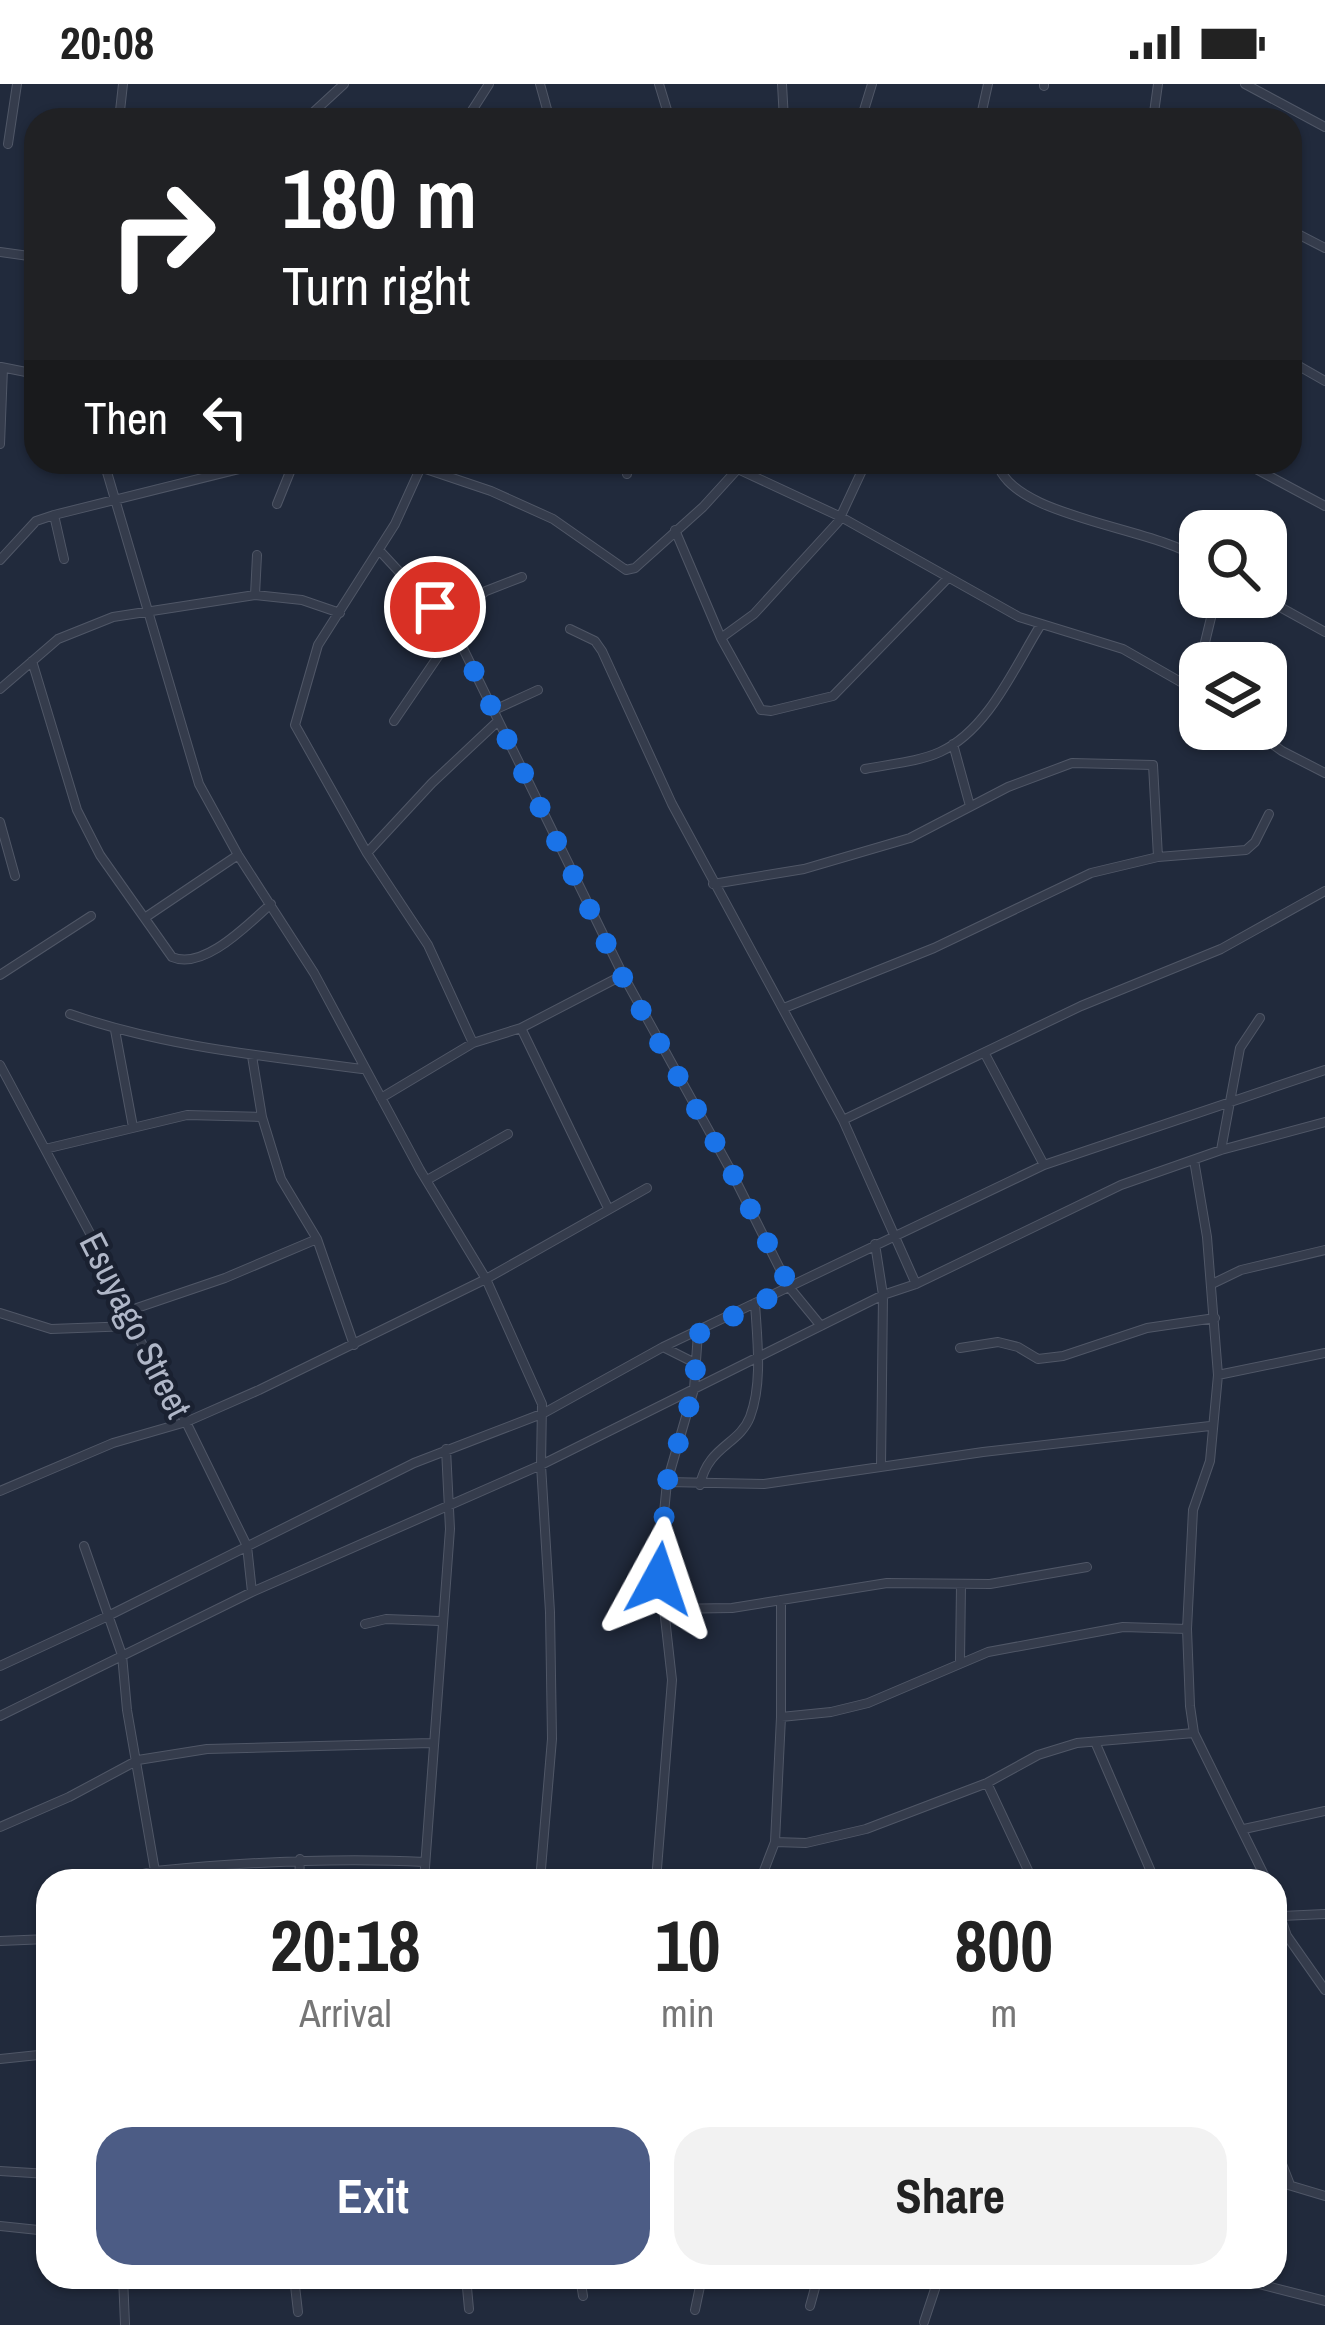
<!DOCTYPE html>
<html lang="en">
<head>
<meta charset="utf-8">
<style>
	:root { --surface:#fff; --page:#f2f2f2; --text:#222; --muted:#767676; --accent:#4c5c85 }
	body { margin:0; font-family:"Archivo Narrow",sans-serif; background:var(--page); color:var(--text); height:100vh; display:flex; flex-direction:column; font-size:45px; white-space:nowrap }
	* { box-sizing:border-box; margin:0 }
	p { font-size:39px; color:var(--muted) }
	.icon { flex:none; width:66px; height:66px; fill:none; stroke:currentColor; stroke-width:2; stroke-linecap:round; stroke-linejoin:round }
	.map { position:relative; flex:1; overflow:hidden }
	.sheet { position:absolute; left:36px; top:1785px; width:1251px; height:420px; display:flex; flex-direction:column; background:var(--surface); border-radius:36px; box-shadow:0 3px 9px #0004 }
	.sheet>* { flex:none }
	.guide { position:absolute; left:24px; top:24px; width:1278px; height:366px; border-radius:36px; box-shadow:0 3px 9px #0004; background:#202124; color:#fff; overflow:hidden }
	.controls { position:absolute; left:1179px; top:426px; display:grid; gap:24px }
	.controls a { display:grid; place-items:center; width:108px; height:108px; border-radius:24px; background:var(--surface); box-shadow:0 3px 9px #0004; font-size:60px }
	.pin { position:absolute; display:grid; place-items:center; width:102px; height:102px; color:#fff; margin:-51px; border:6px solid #fff; border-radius:50%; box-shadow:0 3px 12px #0007 }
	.me { position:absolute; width:132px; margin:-66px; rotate:5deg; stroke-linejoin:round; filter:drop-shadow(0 0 9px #0008) }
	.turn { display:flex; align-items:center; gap:42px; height:252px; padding:0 60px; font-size:54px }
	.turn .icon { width:156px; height:156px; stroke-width:2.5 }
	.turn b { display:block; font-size:84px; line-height:102px }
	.then { display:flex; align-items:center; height:114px; padding:0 60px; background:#0003; gap:24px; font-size:45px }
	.eta { display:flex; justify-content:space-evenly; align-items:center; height:204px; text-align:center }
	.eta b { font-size:72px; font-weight:800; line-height:84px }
	.button { display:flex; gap:24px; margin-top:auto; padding:24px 60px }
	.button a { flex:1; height:138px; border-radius:36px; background:var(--accent); color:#fff; font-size:48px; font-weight:800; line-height:138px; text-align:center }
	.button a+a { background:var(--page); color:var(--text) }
	.status { display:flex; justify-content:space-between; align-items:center; height:84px; padding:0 60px; background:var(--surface); direction:ltr }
	.status svg { height:33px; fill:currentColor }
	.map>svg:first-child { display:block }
</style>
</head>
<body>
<div class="status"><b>20:08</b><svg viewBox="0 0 49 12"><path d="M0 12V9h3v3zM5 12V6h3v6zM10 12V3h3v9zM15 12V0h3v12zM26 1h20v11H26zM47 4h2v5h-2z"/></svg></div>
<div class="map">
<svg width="1325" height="2241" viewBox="0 0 1325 2241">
	<rect width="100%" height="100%" fill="#212a3c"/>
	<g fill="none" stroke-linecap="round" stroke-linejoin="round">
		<g stroke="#505767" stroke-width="10">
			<path id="minor" d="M540 0 550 36
				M659 0 670 36
				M782 0 784 36
				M1245 0 1325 43
				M1044 2V0
				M119 36 123 0
				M305 36 344 0
				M466 36 489 0
				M861 36 872 0
				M980 36 988 0
				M1153 36 1158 0
				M8 60 17 0
				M1290 146 1325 164
				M0 168 36 173
				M1290 277 1325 297
				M1 283 36 290
				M0 360 3 284
				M104 378 199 700 238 771 314 889 420 1086 486 1195 542 1320 541 1381 550 1528 552 1655 540 1797
				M405 378 491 407 553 435 626 486 635 484 703 423 744 378
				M997 378C1011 434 1151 442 1200 475
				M1243 378 1325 422
				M420 385 395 440 318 561 295 641 367 769 428 861 473 959
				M740 386 841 433 1019 533 1123 565 1200 609
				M627 390 628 378
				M277 420 294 378
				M675 446 721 554 761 626 771 627 833 612 947 495
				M379 466 455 548 623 891 730 1085 789 1203 821 1242
				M64 475 54 431 267 378
				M0 476 36 437 54 431
				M255 511 257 471
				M1262 513 1325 548
				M448 538 486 507 522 493
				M570 545 595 557 602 567 672 720 843 1036 916 1200
				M721 554 754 530 838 438 866 378
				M32 577 77 726 100 771 172 873C204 887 249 839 271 820
				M1200 579 1216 513
				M0 605 58 555 113 533 255 511 302 516 340 529
				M1194 605 1200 580
				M492 627 538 606
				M394 637 454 549
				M1252 645 1282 667 1325 689
				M953 660 970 722
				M865 685C889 680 918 678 940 668 988 646 1014 584 1040 542
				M0 738 15 792
				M367 769 432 699 497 638
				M713 800 804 785 910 754 1008 703 1072 679 1153 681 1158 773
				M146 833 238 771
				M0 891 91 832
				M784 924 934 864 1091 789 1158 773 1246 766 1255 758 1269 730
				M70 930C165 963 264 972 362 985
				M521 944 608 1124
				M115 946 133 1043
				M985 970 1044 1081
				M252 972 262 1033 281 1095 317 1155 354 1261
				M0 981 131 1226 132 1242 186 1338 247 1462 252 1508
				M381 1014 473 959 521 944 623 891
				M843 1036 1081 922 1221 865 1325 807
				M45 1065 187 1031 261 1033
				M1221 1066 1240 964 1260 934
				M1194 1076 1207 1153 1218 1291
				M427 1096 508 1050
				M875 1160 883 1211 881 1382
				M1212 1200 1241 1186 1325 1166
				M131 1226 225 1194 317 1155
				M0 1229 51 1245 132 1242
				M665 1264 697 1280
				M960 1264 998 1258 1018 1263 1038 1275 1063 1272 1147 1244 1215 1234
				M667 1398 764 1400 983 1368 1210 1342
				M700 1401C708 1362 739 1361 750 1333 763 1299 757 1254 755 1219
				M0 1407 113 1359 186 1338 259 1306 486 1195 647 1104
				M84 1462 122 1571 127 1626 155 1787C246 1778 333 1773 425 1778
				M665 1525 732 1524 887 1499 990 1500 1087 1483
				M365 1540 386 1535 440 1537
				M960 1576 961 1501
				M0 1582 106 1533 414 1379 544 1329 663 1263 1044 1081 1325 986
				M0 1632 252 1508 541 1381 883 1211 916 1200 1121 1101 1221 1066 1325 1038
				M781 1633 831 1628 868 1619 988 1568 1123 1543 1187 1545
				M1096 1660 1155 1797
				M987 1699 1033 1797
				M0 1743 69 1713 138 1676 207 1665 431 1659
				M1244 1745 1325 1727
				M775 1758 806 1759 866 1745 987 1699 1038 1671 1077 1659 1194 1649
				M114 1797 155 1787
				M299 1797 300 1775
				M424 1797 450 1445 446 1365
				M656 1797 672 1596 659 1480 667 1398 694 1305 698 1249
				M760 1797 775 1758 781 1633V1516
				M1267 1797 1194 1649 1190 1622 1187 1545 1193 1426 1210 1377 1218 1291 1325 1269
				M1275 1817 1287 1852 1325 1906
				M1282 1832 1325 1830
				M0 1857 48 1855
				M0 1975 48 1970
				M1275 2062 1289 2098
				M0 2087 48 2090
				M1275 2097 1325 2112
				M0 2142 48 2147
				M123 2193 125 2240
				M294 2193 298 2228
				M466 2193 469 2225
				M580 2193 583 2212
				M1232 2193 1325 2217
				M810 2222 818 2193
				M695 2226 702 2193
				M924 2238 939 2193"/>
		</g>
		<use href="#minor" stroke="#353c4c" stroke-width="8"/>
	</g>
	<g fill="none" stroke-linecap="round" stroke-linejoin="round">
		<path stroke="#1a73e8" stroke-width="21" stroke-dasharray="0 37.8" d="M435 523 455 548 622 892 730 1085 790 1203 698 1250 694 1305 667 1398 659 1495"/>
	</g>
	<g text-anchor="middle" stroke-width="9" stroke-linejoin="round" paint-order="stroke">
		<g font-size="36" fill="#b0b7c8" stroke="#1a2131">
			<text transform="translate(136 1241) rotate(63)" y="13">Esuyago Street</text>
		</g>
	</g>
</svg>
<div class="controls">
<a><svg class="icon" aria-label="search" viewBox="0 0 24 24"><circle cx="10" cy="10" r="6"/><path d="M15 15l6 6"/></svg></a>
<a><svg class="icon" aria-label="layers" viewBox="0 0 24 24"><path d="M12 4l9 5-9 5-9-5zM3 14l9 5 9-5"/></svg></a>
</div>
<div class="pin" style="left:435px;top:523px;background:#d93025"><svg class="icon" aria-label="arrive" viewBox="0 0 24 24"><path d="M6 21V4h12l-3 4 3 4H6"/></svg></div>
<svg class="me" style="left:659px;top:1495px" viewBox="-20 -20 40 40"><path d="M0-17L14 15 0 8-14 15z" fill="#1a73e8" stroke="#fff" stroke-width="4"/></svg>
<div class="guide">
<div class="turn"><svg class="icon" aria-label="right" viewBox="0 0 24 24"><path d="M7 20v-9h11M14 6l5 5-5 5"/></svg><div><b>180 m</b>Turn right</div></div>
<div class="then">Then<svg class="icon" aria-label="left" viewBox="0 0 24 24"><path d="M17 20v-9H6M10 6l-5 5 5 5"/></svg></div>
</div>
<section class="sheet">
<div class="eta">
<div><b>20:18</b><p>Arrival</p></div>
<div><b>10</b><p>min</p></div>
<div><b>800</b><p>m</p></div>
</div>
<div class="button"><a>Exit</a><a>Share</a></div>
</section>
</div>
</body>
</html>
